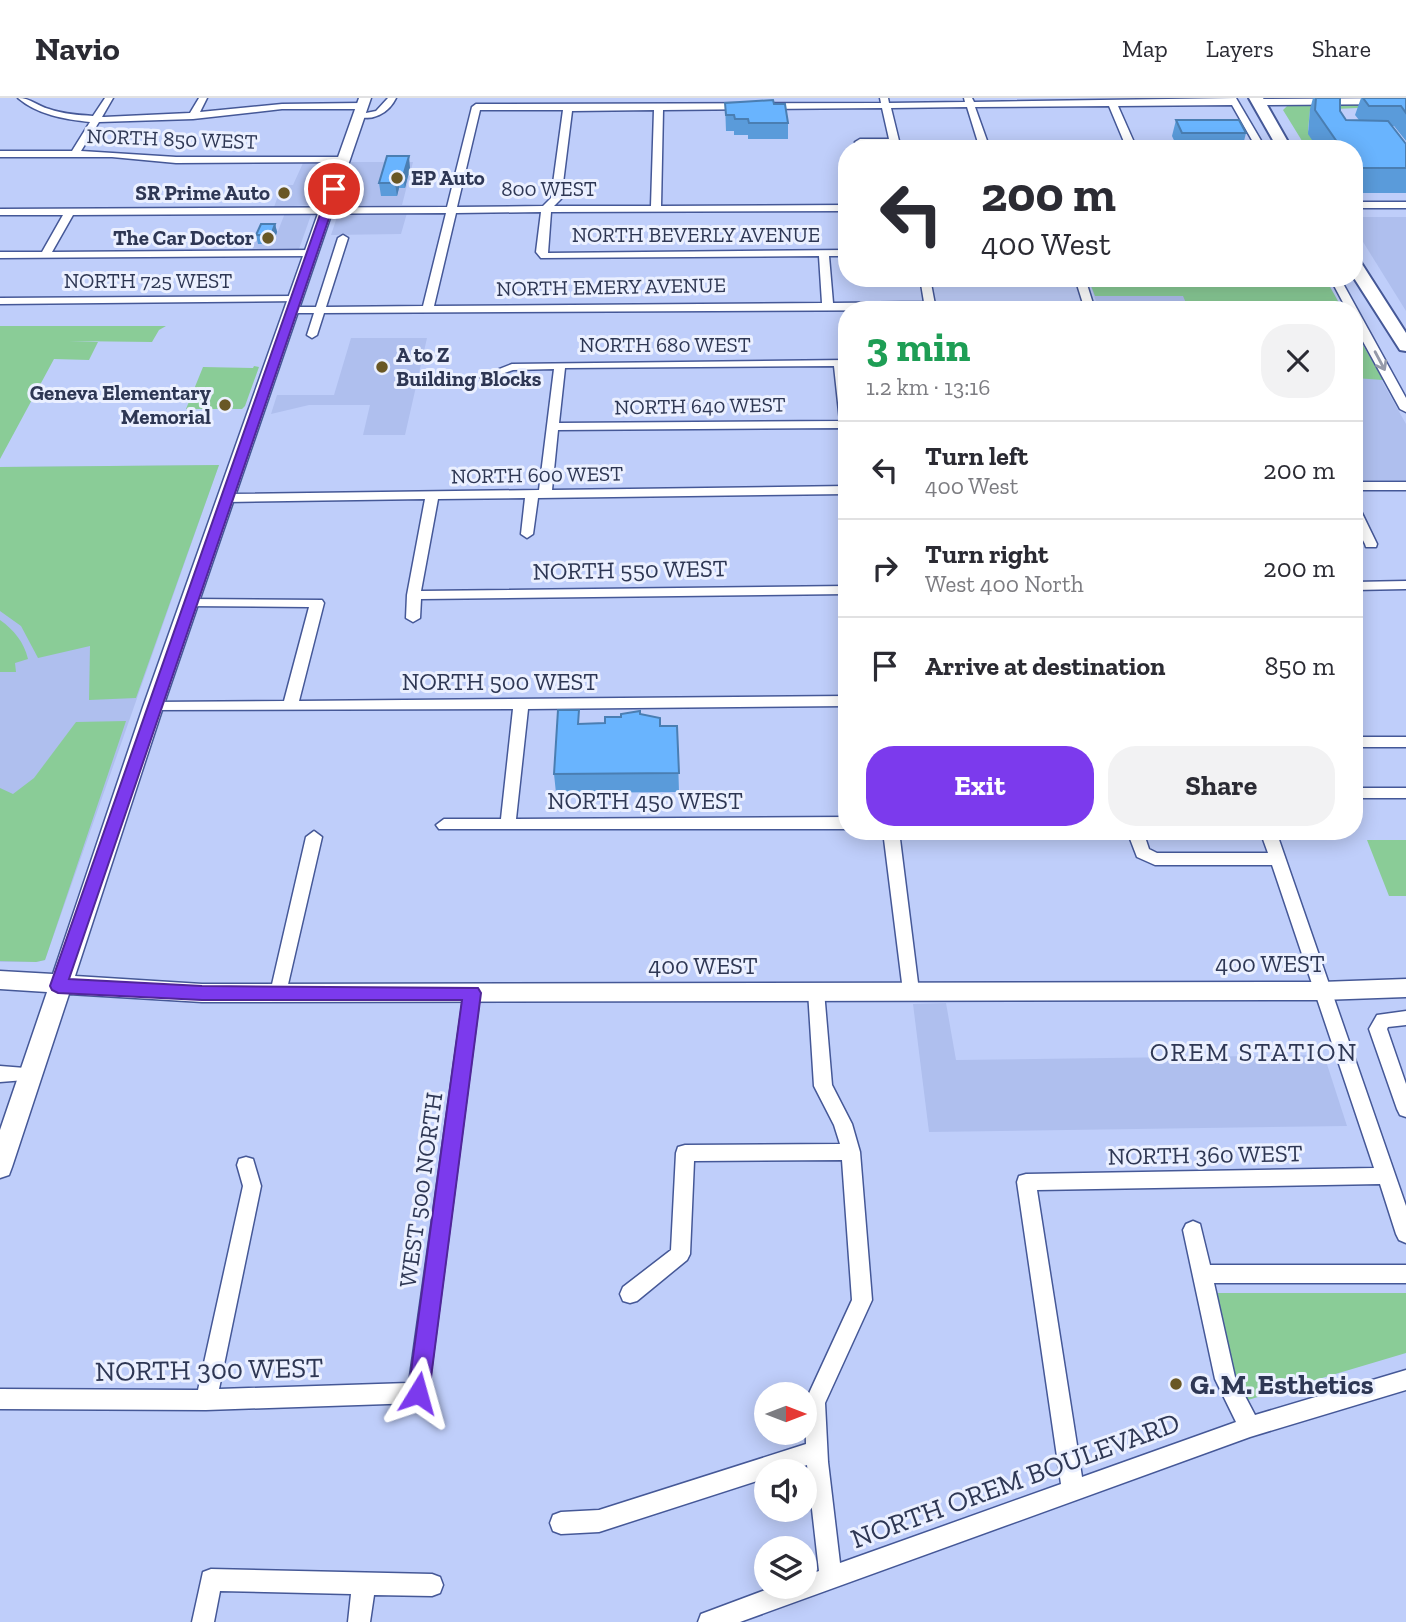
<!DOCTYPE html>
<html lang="en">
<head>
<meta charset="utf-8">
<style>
	:root { --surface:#fff; --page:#f2f2f3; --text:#2b2b33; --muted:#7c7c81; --line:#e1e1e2; --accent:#7c3aed }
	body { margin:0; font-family:"Zilla Slab",serif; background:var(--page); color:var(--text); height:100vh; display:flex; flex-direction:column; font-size:26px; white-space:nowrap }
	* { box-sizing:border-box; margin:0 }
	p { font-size:23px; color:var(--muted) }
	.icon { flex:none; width:38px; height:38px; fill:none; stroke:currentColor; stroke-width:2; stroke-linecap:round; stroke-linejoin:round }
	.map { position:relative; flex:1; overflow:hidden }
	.drawer { position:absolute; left:838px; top:203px; width:525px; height:539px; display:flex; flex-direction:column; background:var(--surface); border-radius:28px; box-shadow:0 4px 18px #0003 }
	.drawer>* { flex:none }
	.hud { position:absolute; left:838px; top:42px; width:525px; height:147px; border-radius:28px; box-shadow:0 4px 18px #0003; background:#fff; color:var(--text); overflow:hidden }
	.needle { width:46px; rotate:90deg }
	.tools { position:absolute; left:754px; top:1284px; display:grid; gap:14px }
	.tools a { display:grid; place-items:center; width:63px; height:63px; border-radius:50%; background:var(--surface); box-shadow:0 4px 18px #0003; font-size:35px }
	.pin { position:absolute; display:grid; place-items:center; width:60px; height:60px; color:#fff; margin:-30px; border:4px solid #fff; border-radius:50%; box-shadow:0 2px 7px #0007 }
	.me { position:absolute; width:77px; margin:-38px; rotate:8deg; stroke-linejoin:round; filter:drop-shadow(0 0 5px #0008) }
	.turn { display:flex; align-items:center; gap:24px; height:147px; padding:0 28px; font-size:32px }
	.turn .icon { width:91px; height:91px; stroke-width:2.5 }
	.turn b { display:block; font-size:49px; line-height:60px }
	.round { display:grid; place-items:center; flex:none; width:74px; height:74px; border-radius:28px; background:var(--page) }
	.headline { display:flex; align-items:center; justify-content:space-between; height:119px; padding:0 28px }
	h1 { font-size:42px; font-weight:700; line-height:52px; color:#1e9e55 }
	.primary-button { display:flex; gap:14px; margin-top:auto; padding:14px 28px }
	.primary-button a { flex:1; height:80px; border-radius:28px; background:var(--accent); color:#fff; font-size:28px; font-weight:700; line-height:80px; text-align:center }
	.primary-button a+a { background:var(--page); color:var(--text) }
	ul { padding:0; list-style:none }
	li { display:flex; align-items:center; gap:21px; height:98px; padding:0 28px; border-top:2px solid var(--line) }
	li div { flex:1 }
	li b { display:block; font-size:26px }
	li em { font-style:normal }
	header { display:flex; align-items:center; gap:42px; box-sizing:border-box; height:98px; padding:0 35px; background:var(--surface); border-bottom:2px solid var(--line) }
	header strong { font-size:33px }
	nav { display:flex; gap:38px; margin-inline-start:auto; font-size:24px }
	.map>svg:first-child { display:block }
</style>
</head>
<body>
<header>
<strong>Navio</strong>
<nav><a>Map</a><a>Layers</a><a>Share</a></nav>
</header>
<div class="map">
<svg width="1406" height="1524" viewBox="0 0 1406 1524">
	<rect width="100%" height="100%" fill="#bfcefa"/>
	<path fill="#afbfee" d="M327 64 312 107 274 109 282 87H293L303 65Z
		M351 64H413L402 107H337Z
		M285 115 311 117 299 151 252 152 260 133H278Z
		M407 115 401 136 331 137 338 116Z
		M1355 119H1406V213L1355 131Z
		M1088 180H1325L1343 212H1099Z
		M1354 233 1406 326V382H1355Z
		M351 240H427L405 337H363L370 307H309L271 316 277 297H334Z
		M219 367 45 862 36 864H0V369Z
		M946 905 956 962 1324 957 1347 1028 929 1034 913 906Z"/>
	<path fill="#8acc97" d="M1288 7H1403L1406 8 1310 12 1308 32 1319 51H1307L1283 12Z
		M1088 180H1325L1343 212H1189L1183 198H1095Z
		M0 228H166L159 232 152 244 69 243 98 244 89 262 54 261 0 361Z
		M1354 233H1355L1383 282 1355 280Z
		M254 268 259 269 245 308 242 311H186L203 269 253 270Z
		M219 367 136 600 89 602 90 548 38 560 21 528 0 513V369Z
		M0 522C14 532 24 544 28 561L15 565 16 574H0Z
		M126 623 45 862 36 864 0 863V690L13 696 34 680 76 624Z
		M1367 742H1406V798H1389Z
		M1215 1195H1406V1255L1248 1302 1232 1273Z"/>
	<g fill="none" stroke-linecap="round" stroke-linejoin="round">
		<g stroke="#455897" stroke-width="3">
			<path id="minor" d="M18 0C31 0 37 8 49 11 63 16 78 17 93 18L105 0H113L102 19H104L190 15 199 0H207L200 14 282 6 362 5 366 8 362 11H282L193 21 99 24 81 53 176 59H347L349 61 344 64 176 65 112 59H0V53H72L90 24C64 21 38 17 18 0Z
				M388 0H396C389 15 371 25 356 17L376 13Z
				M880 0H888L889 5 965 4 964 0H972L974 4 1236 0 1266 51H1257L1232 7 1118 8 1137 51H1127L1109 8 975 9 990 51H980L967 9 891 10 901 51H891L890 47H860L855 44 860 41H889L882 10 663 12 661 108 847 107V113L551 114 548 155 847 152V158H829L833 205 924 204 920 180H930L936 212 324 215 317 237 312 240 307 237 314 215H292L287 212 292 209H316L338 140 343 137 348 140 326 209 423 208 446 115 73 117 52 154 312 152 317 155 312 158 0 160V154H42L63 117H0V111L447 109 472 9 476 6 881 5ZM480 12H563L551 100 543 108 457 109ZM654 12 651 108H554L561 101 572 13ZM541 114 536 154 541 160 819 158 822 205 434 208 456 115Z
				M1406 0V6L1258 7 1254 4 1258 1Z
				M1354 104H1406V110H1354Z
				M1075 180H1085L1095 212H1085Z
				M1330 180H1340L1406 300V314L1400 311 1354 227V212H1347Z
				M296 198 301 201 300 203 0 206V200Z
				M847 262V335L841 330 558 332 552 392 847 388V396L538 400 533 436 527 440 521 436 525 400 438 401 421 493 847 488V496L421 501 420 520 413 524 406 520 407 497 425 401 227 404 221 400 227 396 539 392 554 271 513 272 485 282 479 279 512 266ZM834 268 840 323 559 325 565 270Z
				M1354 384H1406V392H1354Z
				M1354 407 1360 411 1377 446 1376 449H1366L1365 446 1354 425Z
				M1406 483V491L1354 492V484Z
				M190 501 322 502 324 505 299 603 847 598V608L528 611 516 721 847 719V731H439L436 727 444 721H501L513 611 148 612 146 609 153 604 284 603 309 509 185 508 183 505Z
				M1354 639H1406V649H1354Z
				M1354 690H1406V700H1354Z
				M314 733 322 739 286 895 284 900 278 902 272 900 270 895 306 739Z
				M883 733H899L919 893 917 898 911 900 905 898 903 893Z
				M1127 733H1143L1149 751 1157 755H1268L1260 733H1276L1406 1108V1145L1399 1142 1396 1136 1380 1086 1037 1092 1082 1379 1236 1324 1215 1281 1183 1132 1186 1126 1193 1123 1200 1126 1210 1167H1406V1185H1214L1235 1279 1255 1317 1406 1272V1292L1250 1339 740 1524H698L701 1516 773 1489H805V1478L819 1473 807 1367 785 1374H766V1380L599 1434 561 1436 553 1433 550 1425 553 1417 561 1414 599 1412 806 1346 805 1304 852 1202 842 1062 694 1063 690 1156 687 1162 637 1203 630 1205 623 1203 620 1196 623 1189 671 1152 676 1055 678 1049 685 1047 840 1046 834 1027 814 988 808 893 810 888 816 886 822 888 824 893 832 987 852 1026 860 1054 872 1202 825 1305 828 1364 840 1465 1061 1386 1017 1084 1019 1078 1026 1076 1374 1070 1272 767H1155L1137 759Z
				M472 888 478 890 480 895 428 1295 425 1302 418 1305 206 1312 0 1311V1291L198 1292 243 1088 237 1067 239 1061 246 1059 253 1061 261 1088 219 1291 409 1285 464 895 466 890Z
				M1406 913V927L1388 929 1387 931 1406 986V1019L1400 1017 1397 1011 1369 931 1377 917Z
				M0 968 38 971 41 976 38 981 0 984Z
				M211 1471 432 1476 440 1479 443 1487 440 1495 432 1498 374 1497 370 1524H348L351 1496 220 1493 214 1524H192L203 1474Z"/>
		</g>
		<g stroke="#455897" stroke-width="3">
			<path id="major" d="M359 0H371L163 609 75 878 202 886 1321 884 1406 881V899L1321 902 202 904 69 896 12 1069 9 1077 0 1080V1032L47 894 0 891V873L53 876 143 609Z"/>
		</g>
		<g stroke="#455897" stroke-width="4">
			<path id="highway" d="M1249 0H1263L1292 51H1278Z
				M1354 161 1360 163 1406 235V253L1400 252 1354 180Z"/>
		</g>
		<use href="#minor" fill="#fff" fill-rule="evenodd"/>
		<use href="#major" fill="#fff" fill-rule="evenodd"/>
		<use href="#highway" fill="#fff" fill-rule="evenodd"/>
	</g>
	<path fill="#5a9bda" d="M1313 0H1340V13L1346 22H1359L1355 17 1361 0H1406V43L1394 28H1392L1406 46V95H1354V51H1318L1308 36 1310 11Z
		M725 5 774 6 788 25V41H748V37H734V33H726Z
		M1176 22 1246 35 1242 51H1178L1172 38Z
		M410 70 405 90H399L397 98H381L379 85Z
		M275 126 277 134 273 146H258L256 137Z
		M640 616 660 628H677L679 694 556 695 554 676 580 626 605 625 621 619Z"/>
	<path fill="#4a7eb2" d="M409 58 410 70 405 90 403 78Z
		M398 78 399 90 397 98 395 85Z
		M275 126 277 134 273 146 271 137Z"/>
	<path fill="#69b4fe" stroke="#4a7eb2" stroke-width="2" d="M1316 0H1340V13L1346 22 1388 23 1406 46V70H1356L1354 68V51H1342L1315 12Z
		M1363 0H1406V15L1401 8H1369Z
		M773 2 774 6H785L788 25H749L748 21H735L734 17H726L725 5Z
		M1176 22H1239L1246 35H1182Z
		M387 58H409L403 78H398L395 85H379Z
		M261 126H275L271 137H256Z
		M558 612H579L578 626 605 625V619H621V616L640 613V616L660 620V628H677L679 675 554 676Z"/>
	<defs><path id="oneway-shaft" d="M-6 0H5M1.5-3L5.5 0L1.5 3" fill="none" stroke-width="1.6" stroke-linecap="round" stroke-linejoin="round" transform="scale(1.75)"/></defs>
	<use stroke="#969baa" href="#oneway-shaft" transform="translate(1380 263) rotate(62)"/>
	<path fill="#7c3aed" stroke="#51269a" stroke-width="2" d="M334 88 339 91 69 881 202 888 478 890 481 895 429 1295 426 1302 418 1305 411 1302 408 1295 462 902H202L58 895 52 892 50 888 329 91Z"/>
	<g fill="#695725" stroke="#ebf0ff" stroke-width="2.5">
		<circle cx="397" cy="80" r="7"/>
		<circle cx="284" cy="95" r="7"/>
		<circle cx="268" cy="140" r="7"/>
		<circle cx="382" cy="269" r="7"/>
		<circle cx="225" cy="307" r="7"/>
		<circle cx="1176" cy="1286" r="7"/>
	</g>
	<g text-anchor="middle" stroke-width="6" stroke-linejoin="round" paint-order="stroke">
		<g font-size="21" fill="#2e3754" stroke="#ebf0ff">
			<text transform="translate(172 41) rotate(2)" y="7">NORTH 850 WEST</text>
			<text x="549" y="98">800 WEST</text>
			<text x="696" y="144">NORTH BEVERLY AVENUE</text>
			<text x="148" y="190">NORTH 725 WEST</text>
			<text transform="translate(611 189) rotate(-1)" y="7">NORTH EMERY AVENUE</text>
			<text x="665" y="254">NORTH 680 WEST</text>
			<text transform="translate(700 308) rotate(-1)" y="7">NORTH 640 WEST</text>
			<text transform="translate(537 377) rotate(-1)" y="7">NORTH 600 WEST</text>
		</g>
		<g font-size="21" font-weight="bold" fill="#2e3754" stroke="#ebf0ff" text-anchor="end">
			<text x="411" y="87" text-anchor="start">EP Auto</text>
			<text x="270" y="102">SR Prime Auto</text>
			<text x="254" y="147">The Car Doctor</text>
			<text x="396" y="264" text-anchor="start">A to Z<tspan x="396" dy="24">Building Blocks</tspan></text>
			<text x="211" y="302">Geneva Elementary<tspan x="211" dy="24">Memorial</tspan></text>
		</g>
		<g font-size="24" fill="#2e3754" stroke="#ebf0ff">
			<text transform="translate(630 472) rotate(-1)" y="8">NORTH 550 WEST</text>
			<text x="500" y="592">NORTH 500 WEST</text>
			<text x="645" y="711">NORTH 450 WEST</text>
			<text x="1270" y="874">400 WEST</text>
			<text x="703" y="876">400 WEST</text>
			<text transform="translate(1205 1057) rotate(-1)" y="8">NORTH 360 WEST</text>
			<text transform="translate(421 1092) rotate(-82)" y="8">WEST 500 NORTH</text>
		</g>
		<g font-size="26" letter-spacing="2" fill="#2e3754" stroke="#ebf0ff">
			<text x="1254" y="963">OREM STATION</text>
		</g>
		<g font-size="28" fill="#2e3754" stroke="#ebf0ff">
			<text transform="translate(209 1271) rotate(-1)" y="10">NORTH 300 WEST</text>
			<text transform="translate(1015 1382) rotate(-20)" y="10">NORTH OREM BOULEVARD</text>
		</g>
		<g font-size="28" font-weight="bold" fill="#2e3754" stroke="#ebf0ff" text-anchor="start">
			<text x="1190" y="1296">G. M. Esthetics</text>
		</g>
	</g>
</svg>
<div class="tools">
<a><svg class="needle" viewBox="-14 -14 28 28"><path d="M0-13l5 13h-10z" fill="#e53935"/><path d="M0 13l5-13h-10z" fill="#7c7c81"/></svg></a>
<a><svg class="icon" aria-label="sound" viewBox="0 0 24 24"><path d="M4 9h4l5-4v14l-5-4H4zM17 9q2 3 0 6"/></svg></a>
<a><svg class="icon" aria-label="layers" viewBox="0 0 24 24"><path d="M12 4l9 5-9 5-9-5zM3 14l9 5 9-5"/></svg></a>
</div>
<div class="pin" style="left:334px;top:91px;background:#d93025"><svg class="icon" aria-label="arrive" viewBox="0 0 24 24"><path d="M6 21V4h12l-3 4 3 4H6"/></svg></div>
<svg class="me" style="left:418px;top:1295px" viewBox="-20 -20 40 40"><path d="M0-17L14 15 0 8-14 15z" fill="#7c3aed" stroke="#fff" stroke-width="4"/></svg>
<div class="hud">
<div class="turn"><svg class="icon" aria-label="left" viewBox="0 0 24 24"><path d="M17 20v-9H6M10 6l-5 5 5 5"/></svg><div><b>200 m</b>400 West</div></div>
</div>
<section class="drawer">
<div class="headline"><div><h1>3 min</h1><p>1.2 km · 13:16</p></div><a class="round"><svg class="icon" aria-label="close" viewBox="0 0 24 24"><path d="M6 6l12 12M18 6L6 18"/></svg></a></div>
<ul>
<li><svg class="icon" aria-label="left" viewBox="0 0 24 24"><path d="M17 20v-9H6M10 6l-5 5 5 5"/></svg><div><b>Turn left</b><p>400 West</p></div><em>200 m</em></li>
<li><svg class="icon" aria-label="right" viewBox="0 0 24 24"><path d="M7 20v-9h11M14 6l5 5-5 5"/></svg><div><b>Turn right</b><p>West 400 North</p></div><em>200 m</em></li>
<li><svg class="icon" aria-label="arrive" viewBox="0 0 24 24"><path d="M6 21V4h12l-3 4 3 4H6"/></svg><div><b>Arrive at destination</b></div><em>850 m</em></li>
</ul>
<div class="primary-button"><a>Exit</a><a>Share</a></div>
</section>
</div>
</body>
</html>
